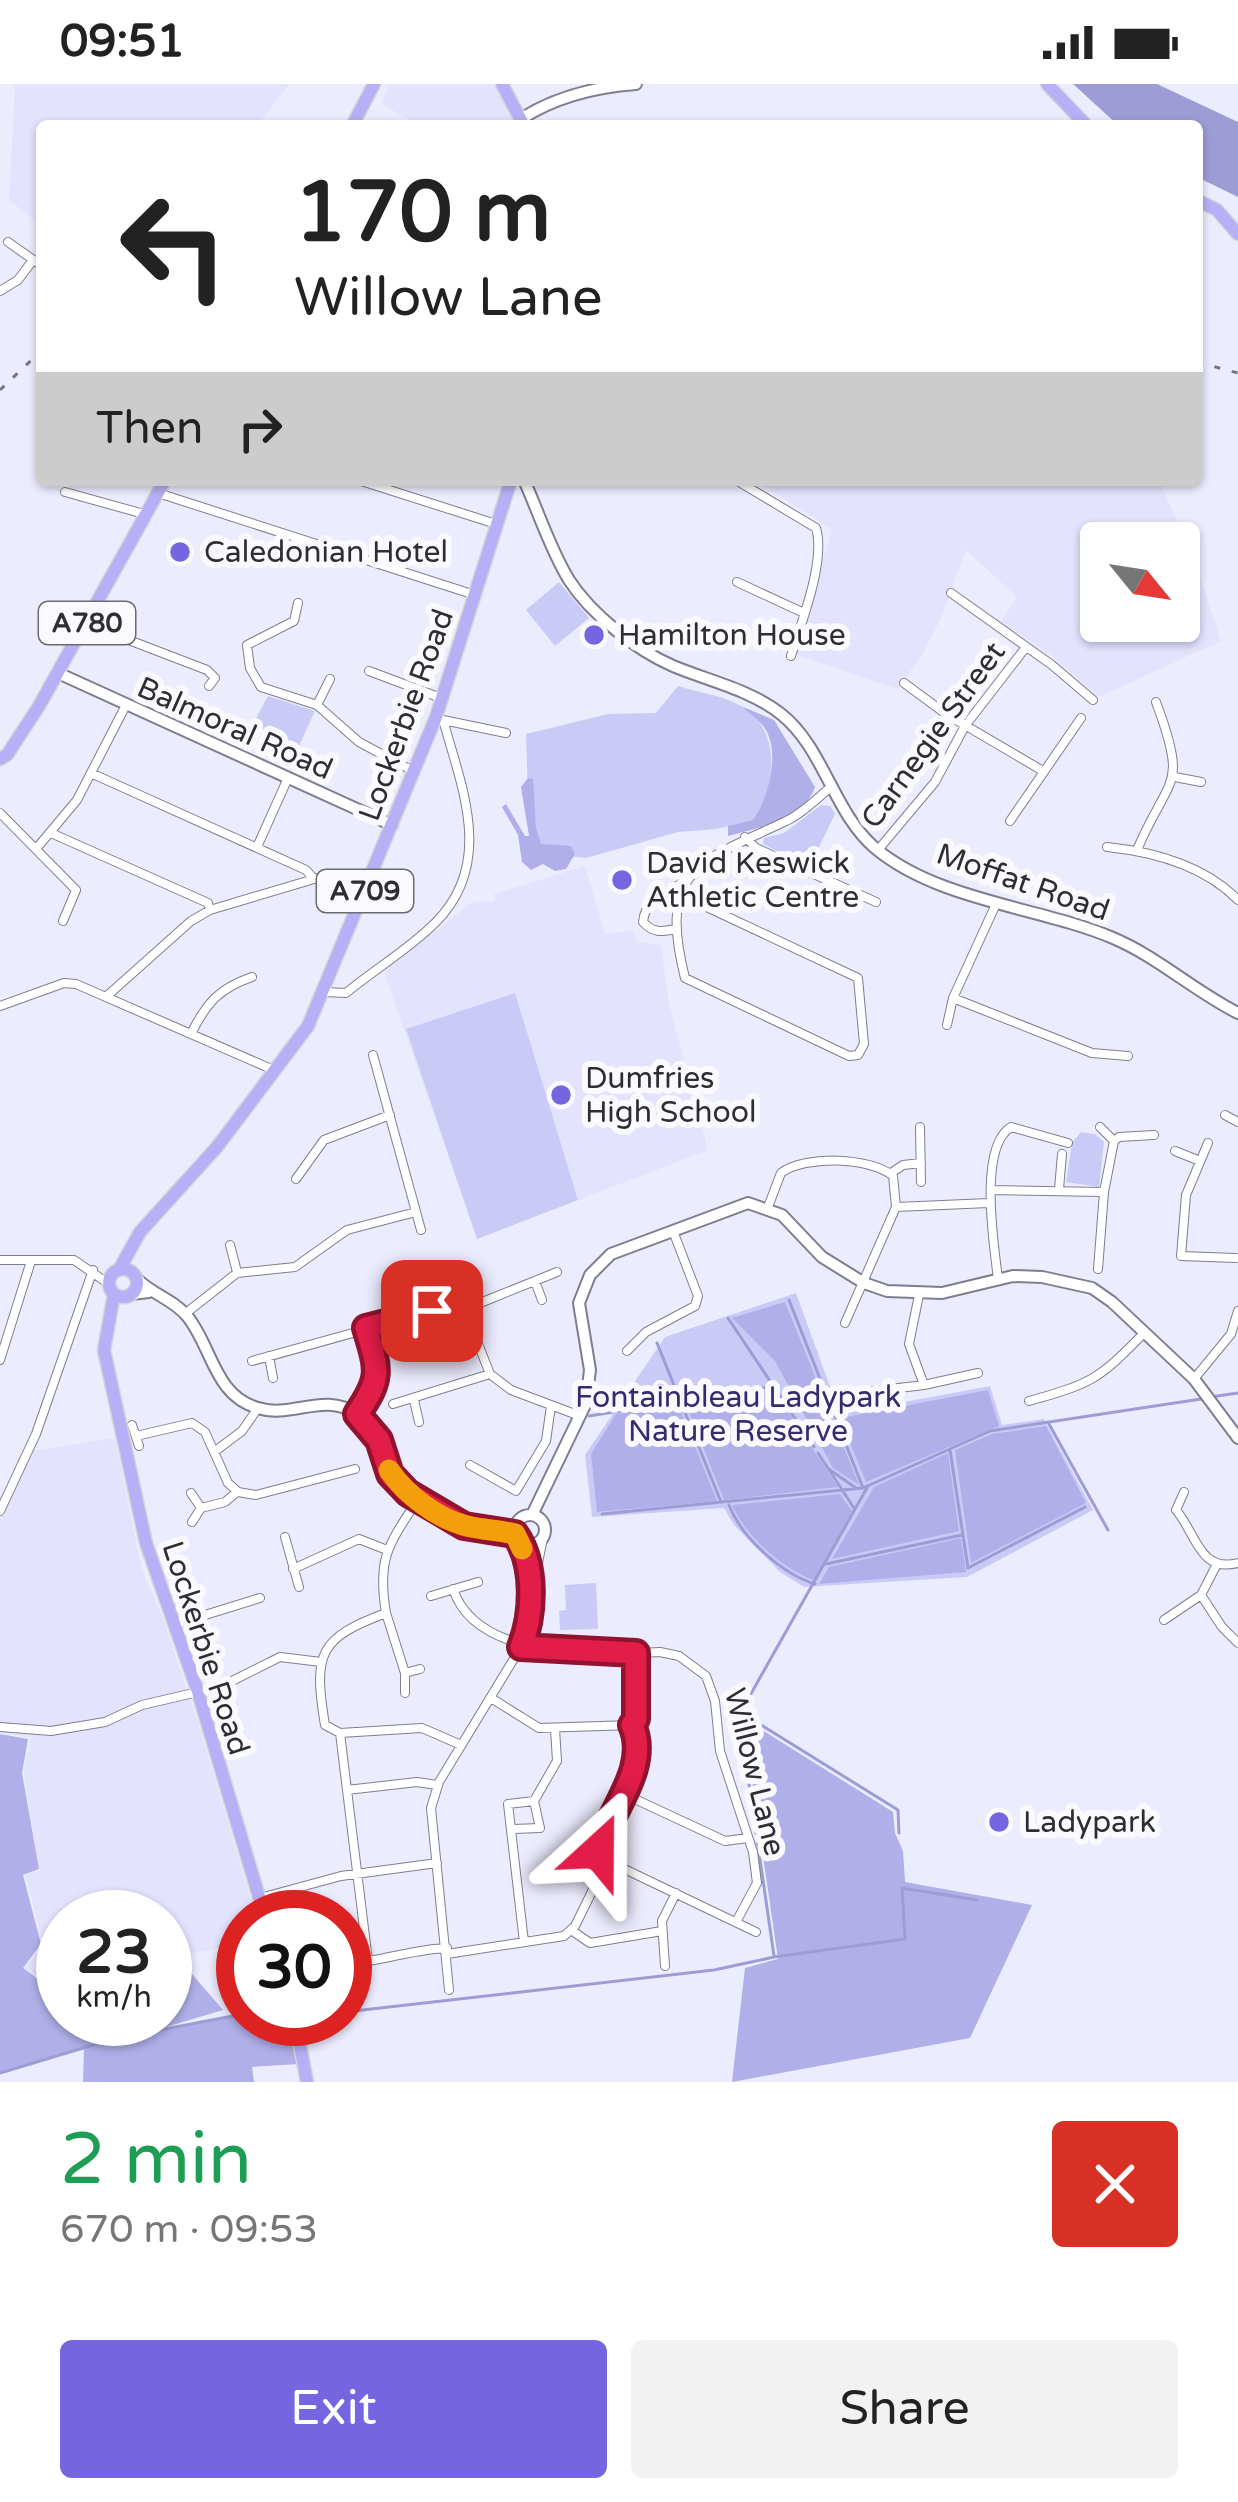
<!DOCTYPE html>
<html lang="en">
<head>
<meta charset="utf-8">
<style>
	:root { --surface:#fff; --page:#f2f2f2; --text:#222; --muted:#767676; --accent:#7565e0 }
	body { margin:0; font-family:"Varela Round",sans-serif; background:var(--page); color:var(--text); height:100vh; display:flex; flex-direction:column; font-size:45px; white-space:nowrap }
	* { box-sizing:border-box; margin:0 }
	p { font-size:39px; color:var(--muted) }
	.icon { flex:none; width:66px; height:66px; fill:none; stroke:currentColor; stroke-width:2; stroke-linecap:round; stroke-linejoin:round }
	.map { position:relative; height:1998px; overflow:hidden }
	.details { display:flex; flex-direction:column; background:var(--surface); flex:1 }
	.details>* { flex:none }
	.banner { position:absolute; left:36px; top:36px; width:1167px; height:366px; border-radius:12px; box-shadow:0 3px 9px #0004; background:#fff; color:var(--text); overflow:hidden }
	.needle { width:78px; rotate:120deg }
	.controls { position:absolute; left:1080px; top:438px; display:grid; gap:24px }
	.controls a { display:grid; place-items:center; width:120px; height:120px; border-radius:12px; background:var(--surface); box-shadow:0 3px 9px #0004; font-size:60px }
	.speed { position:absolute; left:36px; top:1806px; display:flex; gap:24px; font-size:60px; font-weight:700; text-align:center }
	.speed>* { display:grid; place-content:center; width:156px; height:156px; border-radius:50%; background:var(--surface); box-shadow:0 3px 9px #0004; line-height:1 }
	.speed small { font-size:30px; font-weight:400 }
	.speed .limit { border:18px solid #d22; background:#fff; color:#111 }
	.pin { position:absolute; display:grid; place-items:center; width:102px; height:102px; color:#fff; margin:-51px; border-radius:24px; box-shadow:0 6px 18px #0006 }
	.me { position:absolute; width:132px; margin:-66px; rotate:24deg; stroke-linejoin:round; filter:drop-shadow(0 0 9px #0008) }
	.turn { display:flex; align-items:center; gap:42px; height:252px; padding:0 60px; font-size:54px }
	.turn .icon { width:156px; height:156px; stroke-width:2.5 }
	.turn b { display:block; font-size:84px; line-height:102px }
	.then { display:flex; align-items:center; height:114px; padding:0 60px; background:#0003; gap:24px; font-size:45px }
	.round { display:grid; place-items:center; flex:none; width:126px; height:126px; border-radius:12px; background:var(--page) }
	.headline { display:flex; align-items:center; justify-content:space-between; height:204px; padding:0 60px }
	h1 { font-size:72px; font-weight:600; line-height:90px; color:#1e9e55 }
	.cta { display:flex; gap:24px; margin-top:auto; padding:24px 60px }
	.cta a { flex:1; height:138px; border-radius:12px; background:var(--accent); color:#fff; font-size:48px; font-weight:600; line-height:138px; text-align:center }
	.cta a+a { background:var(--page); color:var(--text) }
	.status { display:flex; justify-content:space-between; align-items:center; height:84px; padding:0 60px; background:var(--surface); direction:ltr }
	.status svg { height:33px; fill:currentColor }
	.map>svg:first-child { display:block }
</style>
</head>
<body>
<div class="status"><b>09:51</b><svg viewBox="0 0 49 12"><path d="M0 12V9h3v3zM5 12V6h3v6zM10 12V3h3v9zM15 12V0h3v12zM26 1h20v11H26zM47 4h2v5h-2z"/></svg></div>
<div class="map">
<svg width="1238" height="1998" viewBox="0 0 1238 1998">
	<rect width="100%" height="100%" fill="#ececff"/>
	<path fill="#e3e3fe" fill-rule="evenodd" d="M15 0H289L257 42H42V142L9 116Z
		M389 0H494L516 42H466L444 37 418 41 382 20Z
		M754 396H1159L1196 480 1221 557 1099 613 1052 572 1001 538 1017 513 966 466 938 540 922 571 897 605 795 570 832 445ZM1101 459H1179V537H1101Z
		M585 782 605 850 632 846 637 857 661 861 669 920 708 1066 477 1155 384 888 472 818 496 817 494 810Z
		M115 1354 142 1487 162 1531 198 1638 256 1833H243V1859L165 1875V1833H63V1895L49 1898 25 1885 43 1860 26 1791 39 1787 24 1688 31 1654 0 1648V1434L31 1367Z"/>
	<path fill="#cacaf7" d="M559 498 589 534 555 562 526 526Z
		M678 602C697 608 725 612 743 623 781 646 777 704 754 736L716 745 678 748 586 774 536 768 529 745 526 650 608 630 656 629Z
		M268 612 315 627 299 662 253 640Z
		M821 721 830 722 835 730 818 765 813 763 805 781 763 760 764 754 784 749Z
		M515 909 578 1116 477 1155 406 945Z
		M1081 1048 1095 1050 1104 1058 1099 1103 1066 1098 1072 1059Z
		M796 1209 840 1330 990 1302 1002 1341 1044 1335 1093 1426 967 1493 804 1503 780 1488 734 1441 724 1424 592 1433 585 1371 665 1253Z
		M596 1499 598 1545 560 1546 559 1527 566 1526 565 1501Z"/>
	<path fill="#b0afe9" d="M743 623 774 636 815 703C805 735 757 744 728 752V742L753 736C769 714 781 667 764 643 759 636 749 629 743 623Z
		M528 694 533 695 536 744 541 760 571 762 575 770 566 785 555 787 543 780 531 786 522 778 518 751 502 723 506 720 525 752H529L521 703Z
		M785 1218 859 1401 833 1384 775 1277 732 1234Z
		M773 1305 838 1403 724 1416 685 1318Z
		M988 1306 999 1342 866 1398 840 1334Z
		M678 1320 717 1417 597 1428 591 1370 616 1330Z
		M1046 1342 1086 1419 971 1479 955 1366 992 1350Z
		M948 1369 959 1447 832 1475 874 1403Z
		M840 1410 852 1427 814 1496C783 1486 745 1451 732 1421Z
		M961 1454 966 1488 819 1500 829 1483Z
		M743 1634 893 1728 895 1749 903 1767 905 1798 1032 1821 970 1954 732 1998 745 1884 778 1875Z
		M0 1650 28 1655 22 1689 39 1785 23 1791 41 1860 23 1884 49 1903 63 1900V1935H165V1879L180 1876 223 1926 156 1946 243 1930V1935H289L299 1980 252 1983 254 1998H83L84 1965 0 1988Z"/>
	<path fill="#9e9cd5" d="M1073 0H1157L1238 38V113L1197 93V42H1119Z"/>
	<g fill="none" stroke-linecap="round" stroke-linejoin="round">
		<path stroke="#9e9cd5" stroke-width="3" d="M789 1216 863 1404
			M728 1234 798 1339
			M657 1259 721 1418
			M1210 1313 1238 1309
			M589 1332 774 1302
			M1049 1340 1108 1446
			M803 1347 814 1363
			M950 1366 968 1484 1085 1423
			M818 1369 854 1424
			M830 1386 856 1404
			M729 1421C741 1453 782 1490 815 1500
			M602 1430 863 1404 990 1347 1201 1315
			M826 1480 962 1451
			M742 1629 898 1726 899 1749
			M774 1872 739 1631 868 1402
			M345 1928 714 1886 774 1873 905 1855 902 1804 977 1816
			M0 1989 113 1955 243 1930"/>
		<g stroke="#7e7e8f" stroke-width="10">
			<path id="street" d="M8 158 42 182
				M0 207 18 196 33 176
				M358 396 496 440
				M736 396 816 444C826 477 801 539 791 572
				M65 408 144 430
				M158 409 475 511
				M737 498 804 529
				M951 509 1052 581 1093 616
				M298 519 294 537 247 561 250 584 261 603 317 621 359 658 413 687
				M87 540 207 586 215 594 209 602
				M369 587 441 614
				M904 599 946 630 1043 687
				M317 621 330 595
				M443 636 506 649
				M93 690 306 786 314 795 336 791 368 801
				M1175 693 1201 698
				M0 729 76 806 63 837
				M1010 737 1081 634
				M51 749 208 819 210 826
				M745 753 756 764 876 818
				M257 763 288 694
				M1107 763C1155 768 1204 781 1238 816
				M36 765 77 716 126 621
				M878 766 935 698 965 642 1026 563
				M1137 766C1169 690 1189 706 1156 618
				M681 811 858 894 864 960 858 971 849 972 685 894C657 783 701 778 786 737 802 730 817 714 831 703
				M675 845C661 848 653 849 643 838 645 814 667 808 686 797
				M325 908 346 909C375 885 409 865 435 839 495 780 462 704 443 636L436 634
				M108 911 191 837 210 826 314 795
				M953 914 1092 969 1128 972
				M0 922 64 899 76 900 276 987
				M947 941 953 914 996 820
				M192 948C207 918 220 904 252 893
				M373 971 421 1146
				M1225 1031 1238 1038
				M920 1043 921 1098
				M1100 1043 1114 1057
				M1208 1059 1186 1111 1181 1172 1236 1174
				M1175 1067 1200 1077
				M891 1089 903 1081 921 1079
				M296 1095 324 1056 390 1031
				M1059 1105 1062 1070
				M991 1106 1104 1108
				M768 1123 781 1089C805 1071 870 1073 893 1092L896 1123 845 1239
				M896 1123 989 1119
				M230 1161 237 1188
				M0 1176H74L109 1200
				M1098 1185 1104 1108 1114 1057 1119 1053 1154 1051
				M557 1188 480 1219 469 1237 490 1290 511 1306 580 1332
				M998 1195C994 1161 978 1063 1011 1043L1068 1059
				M535 1197 542 1216
				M919 1211 909 1260 924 1301 978 1289
				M186 1229 237 1189 295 1183 347 1146 416 1128
				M627 1267 646 1248 695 1222 698 1212 673 1147
				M269 1272 273 1294
				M0 1276 31 1177
				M252 1277 432 1227
				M1194 1295 1231 1250 1238 1227
				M848 1310 924 1301
				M414 1316 419 1338
				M1029 1317C1093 1299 1098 1296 1145 1248
				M393 1320 490 1290
				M357 1330C383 1294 379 1285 366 1244
				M132 1341 139 1362
				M136 1352 192 1339 205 1348 228 1399 238 1408 256 1411 355 1385
				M214 1368 242 1347 258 1324
				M470 1381 516 1407 546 1357 551 1322
				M1184 1408 1176 1426C1196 1449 1199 1489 1238 1479
				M191 1409 201 1424 225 1418 237 1408
				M417 1417C388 1461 377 1475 386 1529 319 1554 313 1569 325 1641L340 1649 422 1644 461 1661
				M0 1427 36 1350 93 1186
				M192 1438 201 1424
				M285 1453 299 1503
				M521 1458 530 1501
				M293 1485 359 1455 387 1466
				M453 1505C477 1577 598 1571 660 1568L679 1572 706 1592 715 1617 720 1667 753 1768 757 1799 736 1838
				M1201 1511 1222 1543 1238 1559
				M431 1512 478 1498
				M386 1529 405 1589V1609
				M1164 1536 1201 1511 1217 1480
				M176 1540 260 1514
				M405 1589 420 1585
				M212 1607 280 1573 321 1578
				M491 1614 539 1644 632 1641
				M0 1643 51 1647 105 1638 142 1621 198 1608
				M340 1649 347 1706
				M437 1701 417 1698 347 1706 368 1877C395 1873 419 1865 447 1864
				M624 1710 725 1757 748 1754
				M513 1745 540 1744 534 1717
				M608 1783 598 1767C609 1727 651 1684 632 1641L636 1635V1569
				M260 1814 341 1792 437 1779
				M571 1846 590 1859 662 1847
				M524 1858 508 1720 534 1717 557 1677 555 1645
				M447 1870 564 1852 575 1842 603 1785 616 1781 756 1848
				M665 1882 662 1837 676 1809
				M449 1906 431 1724 439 1698 521 1563 543 1454"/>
		</g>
		<g stroke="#7e7e8f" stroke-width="14">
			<path id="secondary" d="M521 35C555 13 595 3 636 0
				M524 396C539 429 550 465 569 496 591 530 636 566 673 582 709 597 751 606 781 630 824 664 833 728 875 764 938 817 1040 823 1113 854 1158 873 1194 907 1238 929
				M58 589 392 741
				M136 1194C151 1210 173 1215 187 1232 212 1262 214 1312 258 1324 292 1335 324 1307 357 1330 376 1344 380 1365 389 1385 400 1410 436 1431 461 1440 477 1447 498 1445 515 1450
				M131 1210 149 1208
				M515 1446a15 15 0 1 1 30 0a15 15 0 1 1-30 0Z
				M532 1431 586 1319 590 1286 579 1219 590 1191 611 1170 748 1119 782 1131 822 1173 864 1199 887 1207 942 1209 1013 1192 1042 1193 1092 1204 1112 1218 1194 1295 1238 1354"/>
		</g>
		<g stroke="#d5d5d6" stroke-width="15">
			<path id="primary" d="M502 0 524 42
				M1047 0 1087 42
				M352 42 374 0
				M1197 116 1217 126 1238 150
				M0 675 7 671 39 622 165 396
				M109 1199a14 14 0 1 1 28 0a14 14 0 1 1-28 0Z
				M119 1186 140 1148 217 1063 308 942 436 633 511 396
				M114 1210 104 1266 146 1459 198 1608 265 1833
				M295 1935 307 1998"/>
		</g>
		<use href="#street" stroke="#fff" stroke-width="8"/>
		<use href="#secondary" stroke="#fff" stroke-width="10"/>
		<use href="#primary" stroke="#b8b0f7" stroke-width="12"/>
		<path stroke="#767682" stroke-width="3" stroke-dasharray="6 12" stroke-linecap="butt" d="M1197 278 1238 289
			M0 306 42 266"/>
	</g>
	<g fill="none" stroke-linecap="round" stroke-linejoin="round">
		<g stroke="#92132f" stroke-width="30">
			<path id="route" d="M432 1227 366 1244C379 1286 382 1294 357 1330L379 1356 390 1390 408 1409 464 1442 515 1450C536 1480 534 1530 521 1563L636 1569V1635L632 1641C651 1684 609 1727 598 1767"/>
		</g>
		<use href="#route" stroke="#e11d48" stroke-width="21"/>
		<path stroke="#f59e0b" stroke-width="21" d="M389 1386C406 1411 438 1435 467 1442 483 1446 499 1446 515 1450L522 1465"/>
	</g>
	<g fill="#7565e0" stroke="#fafafe" stroke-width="4.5">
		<circle cx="180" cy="468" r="12"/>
		<circle cx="594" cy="551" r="12"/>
		<circle cx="622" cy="796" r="12"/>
		<circle cx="561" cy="1011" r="12"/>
		<circle cx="999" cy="1738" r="12"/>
	</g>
	<g text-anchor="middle" stroke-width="12" stroke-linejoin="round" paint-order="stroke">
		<g fill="#fafafe" stroke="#6a6a71" stroke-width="3">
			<rect x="39" y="518" width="96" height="42" rx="9"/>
			<rect x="317" y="786" width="96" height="42" rx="9"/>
		</g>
		<g font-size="27" font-weight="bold" fill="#2d2d34">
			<text x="87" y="548">A780</text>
			<text x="365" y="816">A709</text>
		</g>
		<g font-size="30" fill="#2d2d34" stroke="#fafafe" text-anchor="start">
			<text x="204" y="478">Caledonian Hotel</text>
			<text x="618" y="561">Hamilton House</text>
			<text x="646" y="789">David Keswick<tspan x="646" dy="34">Athletic Centre</tspan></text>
			<text x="585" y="1004">Dumfries<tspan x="585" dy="34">High School</tspan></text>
			<text x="1023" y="1748">Ladypark</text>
		</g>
		<g font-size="30" fill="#2d2d34" stroke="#fafafe">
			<text transform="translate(406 631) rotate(-70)" y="10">Lockerbie Road</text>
			<text transform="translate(235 644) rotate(24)" y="10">Balmoral Road</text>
			<text transform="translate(933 651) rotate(-54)" y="10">Carnegie Street</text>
			<text transform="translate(1023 798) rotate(19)" y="10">Moffat Road</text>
			<text transform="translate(206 1564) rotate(72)" y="10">Lockerbie Road</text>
			<text transform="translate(755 1688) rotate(76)" y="10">Willow Lane</text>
		</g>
		<g font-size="30" fill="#352b6f" stroke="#fafafe">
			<text x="738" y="1323">Fontainbleau Ladypark<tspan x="738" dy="34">Nature Reserve</tspan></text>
		</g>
	</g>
</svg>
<div class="controls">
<a><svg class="needle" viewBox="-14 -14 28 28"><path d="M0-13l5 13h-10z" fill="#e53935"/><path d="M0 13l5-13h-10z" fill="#767676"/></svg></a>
</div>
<div class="speed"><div>23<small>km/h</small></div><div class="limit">30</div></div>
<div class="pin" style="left:432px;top:1227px;background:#d93025"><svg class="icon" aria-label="arrive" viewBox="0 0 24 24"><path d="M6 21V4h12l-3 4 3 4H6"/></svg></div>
<svg class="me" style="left:598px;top:1767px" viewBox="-20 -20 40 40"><path d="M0-17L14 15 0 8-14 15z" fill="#e11d48" stroke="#fff" stroke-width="4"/></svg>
<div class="banner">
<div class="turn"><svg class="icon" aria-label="left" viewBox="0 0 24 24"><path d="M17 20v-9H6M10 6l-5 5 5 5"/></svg><div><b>170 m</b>Willow Lane</div></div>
<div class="then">Then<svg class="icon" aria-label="right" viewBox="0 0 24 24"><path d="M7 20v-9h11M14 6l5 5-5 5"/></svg></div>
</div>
</div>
<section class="details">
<div class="headline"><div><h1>2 min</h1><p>670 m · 09:53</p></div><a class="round" style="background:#d93025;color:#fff"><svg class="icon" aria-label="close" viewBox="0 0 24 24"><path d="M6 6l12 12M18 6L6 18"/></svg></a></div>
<div class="cta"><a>Exit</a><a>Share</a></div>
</section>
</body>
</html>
